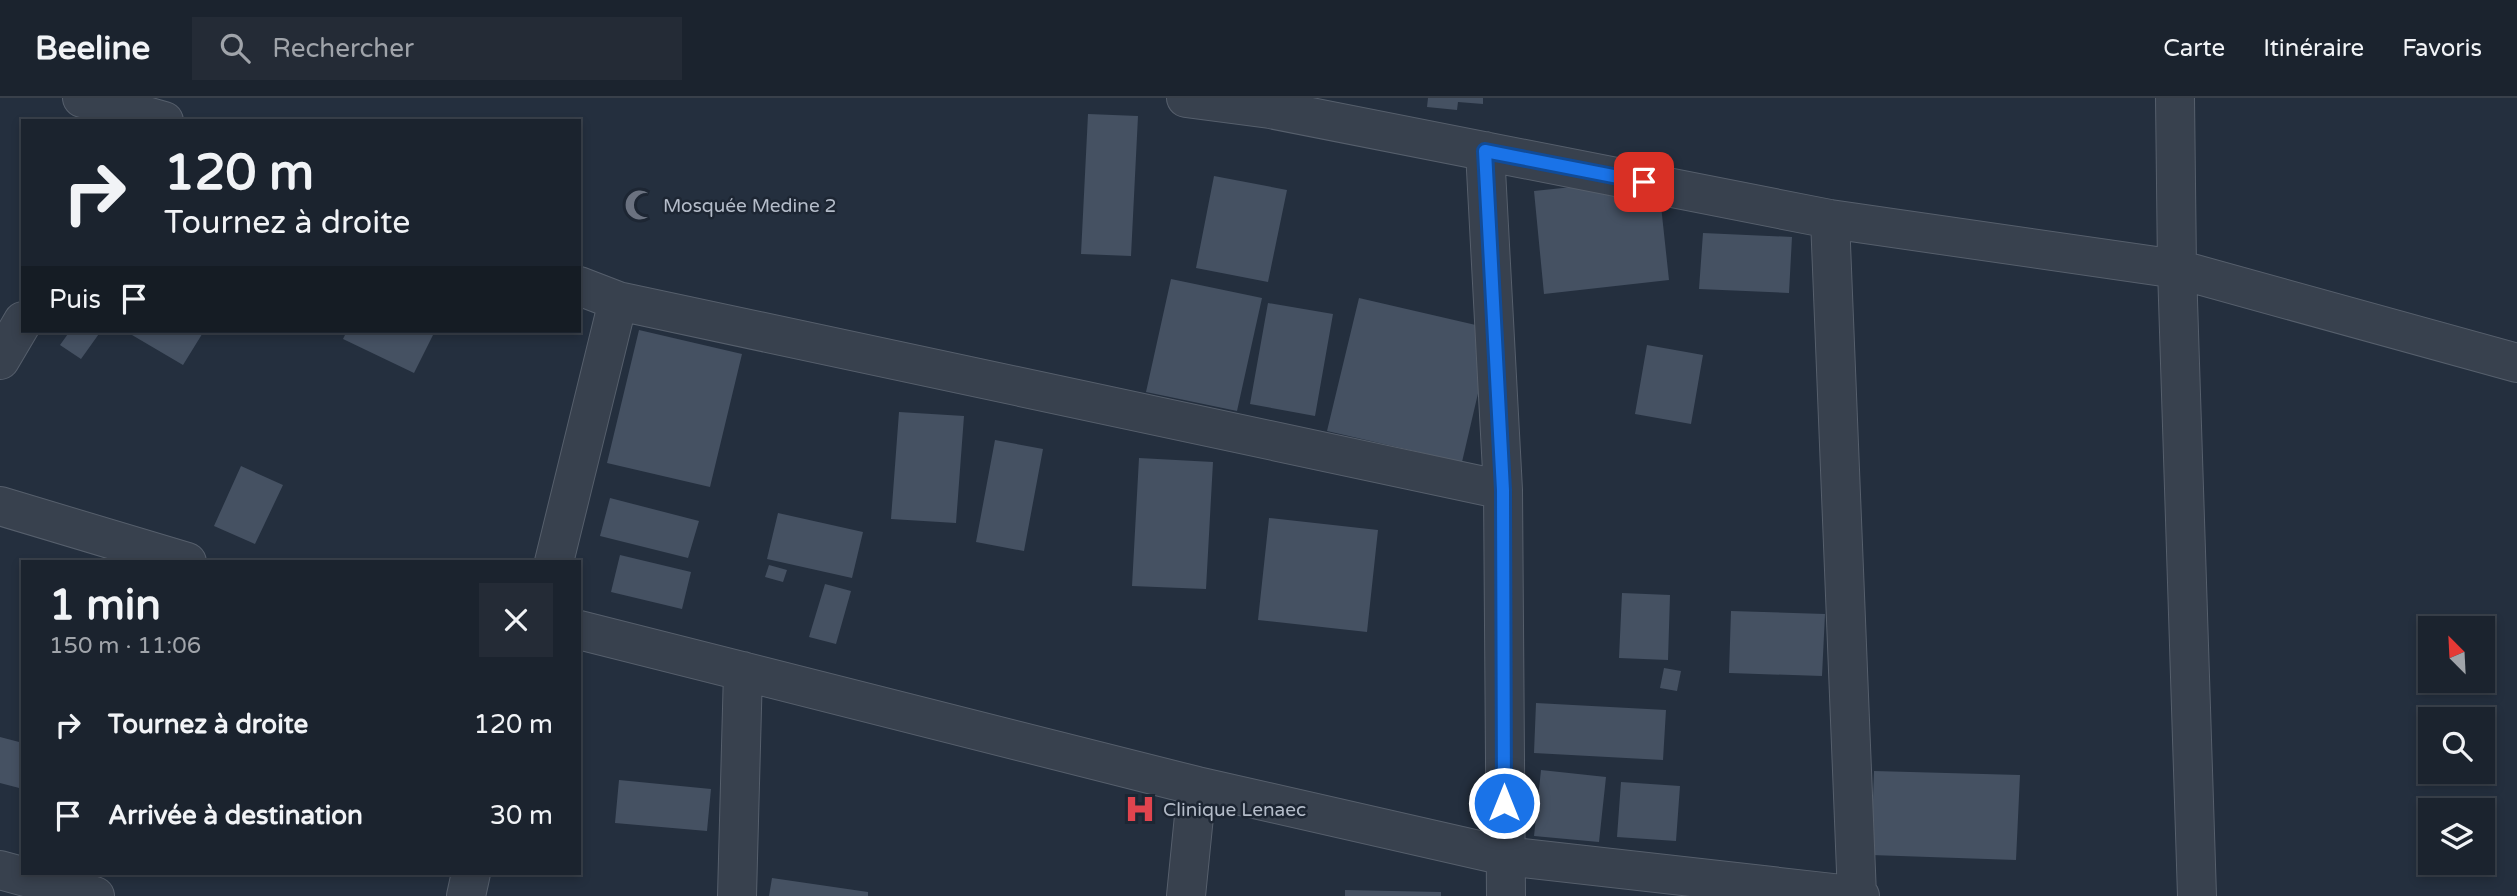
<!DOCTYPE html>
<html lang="fr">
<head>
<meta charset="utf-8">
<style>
	:root { --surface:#1b232e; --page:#242b36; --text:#f1f3f6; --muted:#a0a4aa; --line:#39404a }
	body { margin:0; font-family:"Varela Round",sans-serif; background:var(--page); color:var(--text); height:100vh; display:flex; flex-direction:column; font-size:26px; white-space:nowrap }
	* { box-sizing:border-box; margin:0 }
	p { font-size:23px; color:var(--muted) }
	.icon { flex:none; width:38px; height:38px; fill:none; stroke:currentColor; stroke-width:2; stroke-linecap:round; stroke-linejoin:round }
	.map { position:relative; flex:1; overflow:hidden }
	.panel { position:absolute; left:21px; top:462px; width:560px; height:315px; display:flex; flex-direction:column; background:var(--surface); border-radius:0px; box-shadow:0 4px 10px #0003,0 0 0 2px var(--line) }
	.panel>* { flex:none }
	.banner { position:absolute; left:21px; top:21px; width:560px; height:214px; border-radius:0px; box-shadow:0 4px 10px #0003,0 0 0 2px var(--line); background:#1b232e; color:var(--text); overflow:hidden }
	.needle { width:46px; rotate:336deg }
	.controls { position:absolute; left:2418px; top:518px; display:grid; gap:14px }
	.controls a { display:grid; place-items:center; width:77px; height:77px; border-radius:0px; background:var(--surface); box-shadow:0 4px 10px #0003,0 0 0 2px var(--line); font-size:35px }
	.pin { position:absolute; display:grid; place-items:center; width:60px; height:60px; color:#fff; margin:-30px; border-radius:14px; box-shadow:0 4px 10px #0006 }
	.me { position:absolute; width:77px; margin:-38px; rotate:0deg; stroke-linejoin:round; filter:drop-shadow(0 0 5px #0008) }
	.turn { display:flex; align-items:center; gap:24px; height:147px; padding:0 28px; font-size:32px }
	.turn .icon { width:91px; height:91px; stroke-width:2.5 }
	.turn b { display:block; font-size:49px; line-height:60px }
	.then { display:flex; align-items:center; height:66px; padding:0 28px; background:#0003; gap:14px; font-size:26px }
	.round { display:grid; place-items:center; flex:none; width:74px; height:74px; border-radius:0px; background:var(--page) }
	.headline { display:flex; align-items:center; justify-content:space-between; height:119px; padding:0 28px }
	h1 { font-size:42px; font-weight:700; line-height:52px }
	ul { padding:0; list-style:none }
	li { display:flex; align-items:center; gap:21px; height:91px; padding:0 28px }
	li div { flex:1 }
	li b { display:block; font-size:26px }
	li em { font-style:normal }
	header { display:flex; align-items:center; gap:42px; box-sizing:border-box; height:98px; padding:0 35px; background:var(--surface); border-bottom:2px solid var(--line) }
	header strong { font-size:33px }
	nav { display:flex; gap:38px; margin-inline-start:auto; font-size:24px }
	.search { width:490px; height:63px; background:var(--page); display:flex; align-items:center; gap:18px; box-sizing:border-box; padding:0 24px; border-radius:0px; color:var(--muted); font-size:26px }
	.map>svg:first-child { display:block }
</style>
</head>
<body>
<header>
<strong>Beeline</strong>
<div class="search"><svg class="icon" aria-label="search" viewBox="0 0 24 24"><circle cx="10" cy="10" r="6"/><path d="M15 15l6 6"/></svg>Rechercher</div>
<nav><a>Carte</a><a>Itinéraire</a><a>Favoris</a></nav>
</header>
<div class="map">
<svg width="2517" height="798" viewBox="0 0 2517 798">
	<rect width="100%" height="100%" fill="#242f3e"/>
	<path fill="#455162" d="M1428 0H1483V6L1458 4 1457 12 1427 9Z
		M1088 16 1138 18 1131 158 1081 156Z
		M1214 78 1287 92 1268 184 1196 170Z
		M1658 80 1669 182 1544 196 1534 93Z
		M1703 135 1792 139 1789 195 1699 191Z
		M1171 181 1262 200 1237 313 1146 294Z
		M1359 200 1493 231 1462 364 1327 333Z
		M1268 205 1333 216 1315 318 1250 306Z
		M639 232 742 256 710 389 607 365Z
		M70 233H101L81 261 60 247Z
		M135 233H204L183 267 132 237Z
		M347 233H435L414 275 343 241Z
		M1647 247 1703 257 1691 326 1635 316Z
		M899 314 964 318 956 425 891 421Z
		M995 342 1043 351 1024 453 976 444Z
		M1139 360 1213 364 1206 491 1132 488Z
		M241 368 283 387 255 446 214 428Z
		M610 400 699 423 688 460 600 438Z
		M778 415 863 434 852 480 767 461Z
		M1269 420 1378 432 1367 534 1258 522Z
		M620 457 691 474 682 511 611 494Z
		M769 467 787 472 783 484 765 479Z
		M825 486 851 493 836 546 809 539Z
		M1622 495 1670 497 1668 562 1619 560Z
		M1731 513 1825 516 1822 578 1729 575Z
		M1664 570 1681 573 1677 593 1660 590Z
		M1536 605 1666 612 1663 662 1534 655Z
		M0 639 23 645V691L0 685Z
		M1541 672 1606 679 1599 744 1534 738Z
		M1874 673 2020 677 2016 762 1871 757Z
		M619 682 711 691 707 733 615 725Z
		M1621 684 1680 688 1676 743 1617 739Z
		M772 780 868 794V798H769Z
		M1345 792 1441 794V798H1345Z"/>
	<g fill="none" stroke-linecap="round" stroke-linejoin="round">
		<g stroke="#565f6c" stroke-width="40">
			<path id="minor" d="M82 0 164 23
				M1186 0 1270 11 1830 121 2177 171 2517 265
				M2175 0 2177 171 2197 798
				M1485 53 1503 392 1506 798
				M1830 121 1857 798
				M579 188 618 203 1503 392
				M0 262 23 223
				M0 408 187 464
				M554 464 618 203
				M579 532 1197 688 1505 758 1860 798
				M0 772 95 798
				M466 798 471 775
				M737 798 743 573
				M1186 798 1197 688"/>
		</g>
		<use href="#minor" stroke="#38414e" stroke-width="38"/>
	</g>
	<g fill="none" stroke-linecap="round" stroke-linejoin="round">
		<g stroke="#114b97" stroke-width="18">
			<path id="route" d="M1504 705 1503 392 1485 53 1644 84"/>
		</g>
		<use href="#route" stroke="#1a73e8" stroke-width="12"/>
	</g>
	<defs>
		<g id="mosque-bare" transform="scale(2.415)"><path d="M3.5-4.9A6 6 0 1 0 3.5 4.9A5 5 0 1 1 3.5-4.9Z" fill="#6b7280" stroke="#1d2633" stroke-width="2.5" paint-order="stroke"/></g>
		<g id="hospital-bare" transform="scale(2.415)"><path d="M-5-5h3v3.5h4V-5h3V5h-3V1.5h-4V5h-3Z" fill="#e0444e" stroke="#1d2633" stroke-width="2.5" paint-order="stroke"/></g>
	</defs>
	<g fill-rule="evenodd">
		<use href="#mosque-bare" x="640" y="107"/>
		<use href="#hospital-bare" x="1140" y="711"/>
	</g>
	<g text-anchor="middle" stroke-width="5" stroke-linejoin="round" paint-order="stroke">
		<g font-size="19" fill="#b4bcc9" stroke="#1d2633" text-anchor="start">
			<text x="663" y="114">Mosquée Medine 2</text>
			<text x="1163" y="718">Clinique Lenaec</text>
		</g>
	</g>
</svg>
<div class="controls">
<a><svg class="needle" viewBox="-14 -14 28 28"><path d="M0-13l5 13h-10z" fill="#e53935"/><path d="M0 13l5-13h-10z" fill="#a0a4aa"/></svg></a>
<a><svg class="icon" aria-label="search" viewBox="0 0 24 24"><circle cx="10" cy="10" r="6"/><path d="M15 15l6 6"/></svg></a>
<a><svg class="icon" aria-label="layers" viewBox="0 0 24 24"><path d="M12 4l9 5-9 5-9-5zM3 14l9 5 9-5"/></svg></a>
</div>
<div class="pin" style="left:1644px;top:84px;background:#d93025"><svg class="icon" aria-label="arrive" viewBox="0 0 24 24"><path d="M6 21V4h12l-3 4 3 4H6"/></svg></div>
<svg class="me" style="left:1504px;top:705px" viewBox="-20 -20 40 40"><circle r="17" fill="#1a73e8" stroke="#fff" stroke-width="3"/><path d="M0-11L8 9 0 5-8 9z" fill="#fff"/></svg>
<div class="banner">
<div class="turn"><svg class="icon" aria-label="right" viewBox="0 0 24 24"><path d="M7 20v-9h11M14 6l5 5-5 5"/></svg><div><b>120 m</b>Tournez à droite</div></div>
<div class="then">Puis<svg class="icon" aria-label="arrive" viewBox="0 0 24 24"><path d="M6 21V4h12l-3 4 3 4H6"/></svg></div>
</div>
<section class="panel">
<div class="headline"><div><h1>1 min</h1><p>150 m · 11:06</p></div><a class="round"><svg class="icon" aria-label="close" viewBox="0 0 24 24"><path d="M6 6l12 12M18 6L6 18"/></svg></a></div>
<ul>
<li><svg class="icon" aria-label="right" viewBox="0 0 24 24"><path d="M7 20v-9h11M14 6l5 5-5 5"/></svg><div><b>Tournez à droite</b></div><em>120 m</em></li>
<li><svg class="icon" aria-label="arrive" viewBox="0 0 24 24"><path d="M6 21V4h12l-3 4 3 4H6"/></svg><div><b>Arrivée à destination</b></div><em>30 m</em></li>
</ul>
</section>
</div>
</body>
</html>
